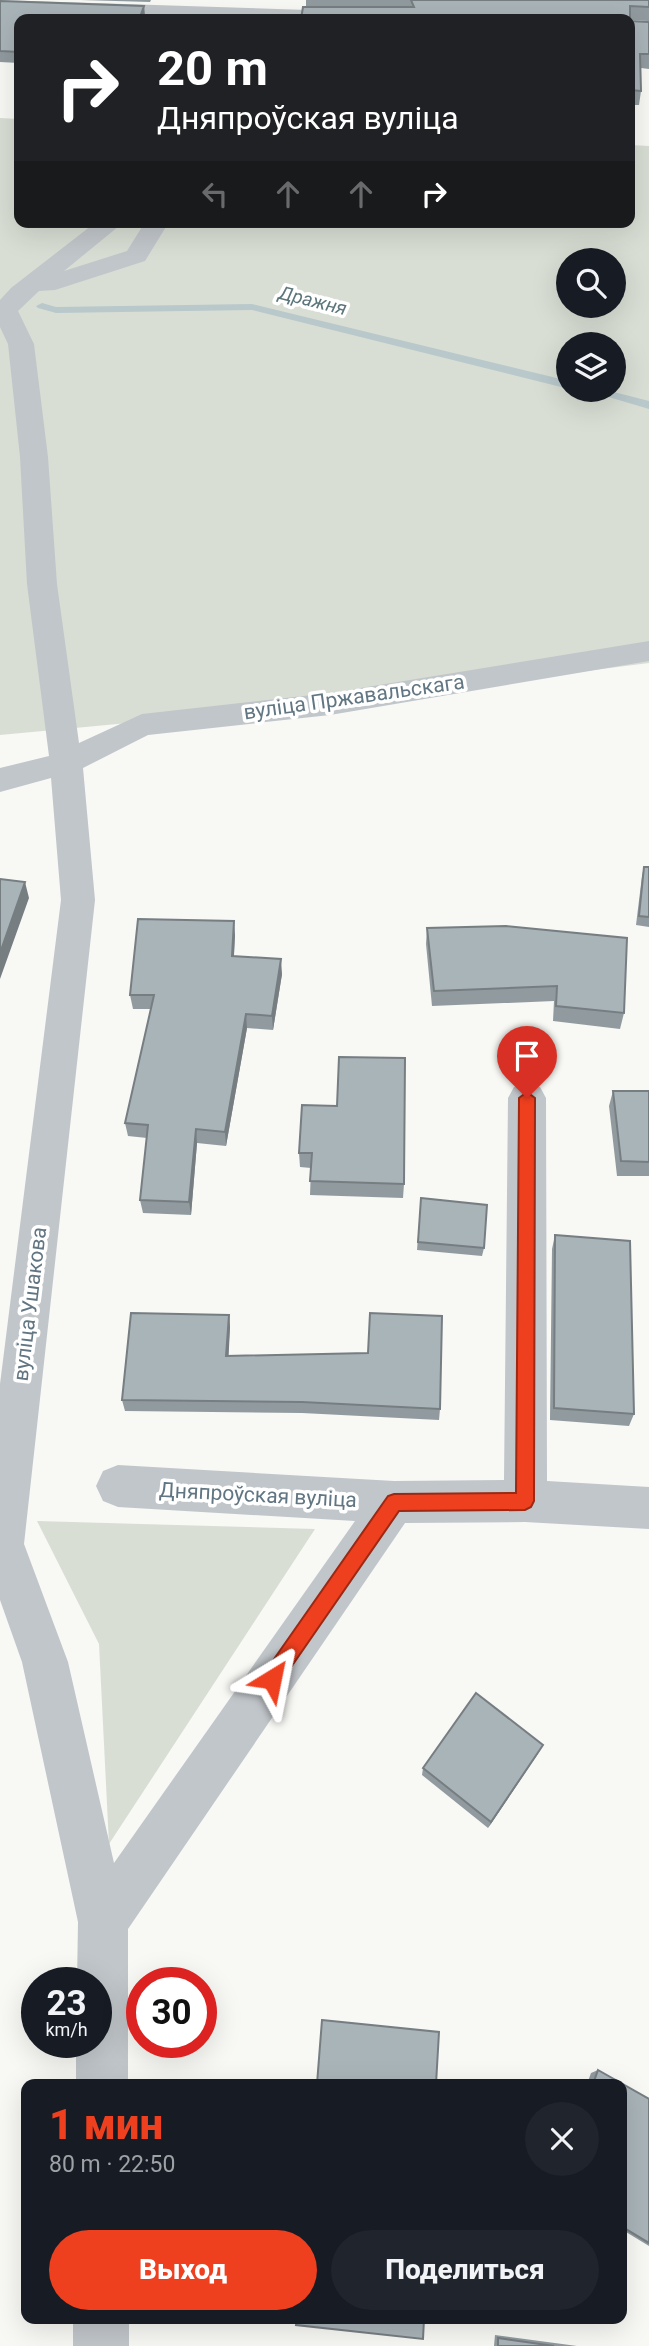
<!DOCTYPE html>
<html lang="ru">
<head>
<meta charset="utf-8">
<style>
	:root { --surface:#171b24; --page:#20242c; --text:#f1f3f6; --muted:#9ea1a6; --accent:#ee3f1f }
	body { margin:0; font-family:Roboto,sans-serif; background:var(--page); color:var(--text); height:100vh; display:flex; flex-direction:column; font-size:26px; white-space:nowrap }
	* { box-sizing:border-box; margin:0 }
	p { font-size:23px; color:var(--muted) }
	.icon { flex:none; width:38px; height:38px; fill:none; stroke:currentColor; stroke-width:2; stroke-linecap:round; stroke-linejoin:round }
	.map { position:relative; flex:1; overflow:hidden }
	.sheet { position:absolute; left:21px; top:2079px; width:606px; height:245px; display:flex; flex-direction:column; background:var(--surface); border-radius:14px; box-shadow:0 7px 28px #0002 }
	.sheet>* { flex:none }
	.banner { position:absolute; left:14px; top:14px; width:621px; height:214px; border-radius:14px; box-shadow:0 7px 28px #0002; background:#202124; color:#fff; overflow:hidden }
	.fabs { position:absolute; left:556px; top:248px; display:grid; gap:14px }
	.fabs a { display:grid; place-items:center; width:70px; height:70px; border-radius:50%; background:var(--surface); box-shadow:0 7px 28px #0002; font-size:35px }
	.speed { position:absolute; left:21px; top:1967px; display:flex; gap:14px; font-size:35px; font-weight:700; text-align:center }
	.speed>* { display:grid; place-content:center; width:91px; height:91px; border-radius:50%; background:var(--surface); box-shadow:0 7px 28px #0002; line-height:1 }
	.speed small { font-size:18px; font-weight:400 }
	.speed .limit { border:10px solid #d22; background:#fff; color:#111 }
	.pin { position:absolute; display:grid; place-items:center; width:60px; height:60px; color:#fff; margin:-72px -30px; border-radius:50% 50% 50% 0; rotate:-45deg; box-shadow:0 0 7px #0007 }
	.pin .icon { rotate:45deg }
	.me { position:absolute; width:77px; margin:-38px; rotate:35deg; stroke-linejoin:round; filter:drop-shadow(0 0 5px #0008) }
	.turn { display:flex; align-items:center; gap:24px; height:147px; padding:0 28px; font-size:32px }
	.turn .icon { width:91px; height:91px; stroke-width:2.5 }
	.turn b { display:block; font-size:49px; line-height:60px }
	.lanes { display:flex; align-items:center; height:66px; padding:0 28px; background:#0003; justify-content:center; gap:35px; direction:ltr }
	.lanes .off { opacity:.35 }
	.round { display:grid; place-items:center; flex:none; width:74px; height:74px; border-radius:37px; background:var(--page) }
	.head { display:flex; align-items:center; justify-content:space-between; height:119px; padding:0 28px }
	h1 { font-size:42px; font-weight:800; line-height:52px; color:var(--accent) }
	.cta { display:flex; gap:14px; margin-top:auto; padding:14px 28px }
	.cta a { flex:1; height:80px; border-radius:42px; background:var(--accent); color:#fff; font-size:28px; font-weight:800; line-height:80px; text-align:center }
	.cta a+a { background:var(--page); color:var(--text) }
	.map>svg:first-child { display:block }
</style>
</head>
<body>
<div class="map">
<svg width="649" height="2346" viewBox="0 0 649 2346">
	<rect width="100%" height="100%" fill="#f8f8f5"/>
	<path fill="#d8ded4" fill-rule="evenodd" d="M0 118 19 119V222H630V145L649 146V663L330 704 0 735ZM569 261H614V306H569ZM569 345H614V390H569Z
		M37 1521 315 1529 109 1844 99 1644Z"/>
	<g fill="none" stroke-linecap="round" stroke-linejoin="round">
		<path fill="#b9c8cb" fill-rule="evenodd" d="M42 303 56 307 252 304 569 381V389L252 310 56 313 38 308 36 306Z
			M585 390H606L649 401V409Z"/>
		<path fill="#c1c6ca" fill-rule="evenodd" d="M0 0 401 13 408 15 412 19H240L0 10Z
			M96 222H124L64 271 127 251 145 222H169L145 261 55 290 39 291 18 311 34 344 48 457 57 584 79 743 142 714 330 693 649 641V661L330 715 148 735 83 768 95 900 24 1544 68 1662 114 1863 355 1521 118 1507 103 1501 96 1486 103 1471 118 1465 394 1481 504 1480 508 1098 514 1087 527 1083 540 1087 546 1098 547 1481 649 1487V1529L525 1522 405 1523 128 1929V2084H76V2042H96V1983H77L78 1922 22 1662 0 1600V1384L61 900 51 778 0 792V768L49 756 27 584 20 457 8 344 0 327V300L11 288Z
			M73 2319H129V2346H73Z"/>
	</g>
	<path fill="#919b9f" d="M81 0H151L150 2Z
		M306 0H649V21L630 20V21L649 22V69L641 68V91L639 105H630V19L306 7Z
		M0 1 144 6 145 17 19 19V63L0 62Z
		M644 867H649V927L636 925 642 876Z
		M427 928 624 1013 620 1029 553 1021 554 1001 432 1006 426 944Z
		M235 935 234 956 282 974 273 1030 247 1028 226 1146 197 1143 191 1215 143 1213 140 1200 147 1138 128 1136 125 1123 151 1009H133L130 995Z
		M613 1091H649V1176H617L609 1106Z
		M302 1105 404 1184 403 1198 310 1195 311 1168 300 1167 299 1153Z
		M421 1198 484 1248 482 1256 417 1250Z
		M555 1235 634 1414 629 1426 550 1420 552 1249Z
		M229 1315 230 1327 228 1356 440 1409 439 1420 302 1413 125 1411 122 1400Z
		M539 1752 488 1828 422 1775 423 1768Z
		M598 2070 649 2099V2246L621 2229V2084H587L591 2073Z
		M495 2335 577 2346H494Z"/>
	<path fill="#767e82" d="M144 6 145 18 140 17Z
		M25 882 29 898 0 979V953Z
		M234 921 235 935 233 970 232 956Z
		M281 959 282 974 273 1030 272 1016Z
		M246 1014 247 1028 226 1146 225 1132Z
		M196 1129 197 1143 191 1215 189 1202Z
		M229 1315 230 1327 228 1368 226 1356Z
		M543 1745 539 1752 488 1828 491 1822Z"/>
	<path fill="#a9b4b9" stroke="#767e82" stroke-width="2" d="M411 0H649V7L630 6V21L649 22V54H640L641 91 630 90V19H301L303 7H414Z
		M0 1 144 6 140 17 152 18V19H19V52L0 51Z
		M644 867H649V917L639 916Z
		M0 879 25 882 0 953Z
		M138 919 234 921 232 956 281 959 272 1016 246 1014 225 1132 196 1129 189 1202 140 1200 148 1125 125 1123 154 995H130Z
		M506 926 627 938 624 1013 556 1006 557 986 434 991 427 928Z
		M339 1057 405 1058 404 1184 310 1181 312 1153H299L302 1105 337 1106Z
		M613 1091H649V1162L621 1161Z
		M421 1198 487 1205 484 1248 418 1242Z
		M555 1235 630 1241 634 1414 554 1408Z
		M131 1313 229 1315 226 1356 368 1353 370 1313 442 1316 440 1409 302 1402 122 1400Z
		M476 1693 543 1745 491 1822 423 1768Z
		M322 2020 439 2032 436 2084H317Z
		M598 2070 649 2099V2243L621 2226V2084H593Z
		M297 2319H424L423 2339 296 2325Z
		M498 2338 554 2346H498Z"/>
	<path fill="#ee3f1f" stroke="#9b2914" stroke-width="2" d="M527 1092 535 1098 534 1501 531 1507 525 1510 399 1511 278 1686 272 1689 265 1686 262 1679 265 1672 388 1496 394 1494 516 1493 519 1098Z"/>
	<g text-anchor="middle" stroke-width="7" stroke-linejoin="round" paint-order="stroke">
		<g font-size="19" font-style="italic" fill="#5c767c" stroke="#fff">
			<text transform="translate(313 300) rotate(14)" y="7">Дражня</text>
		</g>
		<g font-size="21" fill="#617682" stroke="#fff">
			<text transform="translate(354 697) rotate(-8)" y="7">вуліца Пржавальскага</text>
			<text transform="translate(30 1304) rotate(-83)" y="7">вуліца Ушакова</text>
			<text transform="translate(258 1495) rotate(3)" y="7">Дняпроўская вуліца</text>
		</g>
	</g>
</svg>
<div class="fabs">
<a><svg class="icon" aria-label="search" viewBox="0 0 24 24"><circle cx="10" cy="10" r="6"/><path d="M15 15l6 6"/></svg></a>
<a><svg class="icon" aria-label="layers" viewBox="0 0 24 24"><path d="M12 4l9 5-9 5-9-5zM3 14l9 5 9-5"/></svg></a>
</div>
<div class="speed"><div>23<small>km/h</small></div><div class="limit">30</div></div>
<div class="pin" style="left:527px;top:1098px;background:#d93025"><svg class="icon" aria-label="arrive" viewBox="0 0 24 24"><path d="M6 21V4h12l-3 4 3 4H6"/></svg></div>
<svg class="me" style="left:272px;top:1679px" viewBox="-20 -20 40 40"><path d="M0-17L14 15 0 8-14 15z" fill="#ee3f1f" stroke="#fff" stroke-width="4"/></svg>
<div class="banner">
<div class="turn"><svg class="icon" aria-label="right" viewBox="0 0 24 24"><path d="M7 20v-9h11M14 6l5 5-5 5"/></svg><div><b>20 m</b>Дняпроўская вуліца</div></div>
<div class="lanes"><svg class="icon off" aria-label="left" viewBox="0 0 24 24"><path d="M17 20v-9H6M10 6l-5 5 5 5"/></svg><svg class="icon off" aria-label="ahead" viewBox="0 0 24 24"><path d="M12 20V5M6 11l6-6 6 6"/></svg><svg class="icon off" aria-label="ahead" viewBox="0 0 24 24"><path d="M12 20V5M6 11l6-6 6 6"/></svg><svg class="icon" aria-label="right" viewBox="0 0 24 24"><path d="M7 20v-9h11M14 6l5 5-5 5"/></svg></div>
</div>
<section class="sheet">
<div class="head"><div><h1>1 мин</h1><p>80 m · 22:50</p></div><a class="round"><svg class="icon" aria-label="close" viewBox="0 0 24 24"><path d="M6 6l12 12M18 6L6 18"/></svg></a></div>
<div class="cta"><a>Выход</a><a>Поделиться</a></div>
</section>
</div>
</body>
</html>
